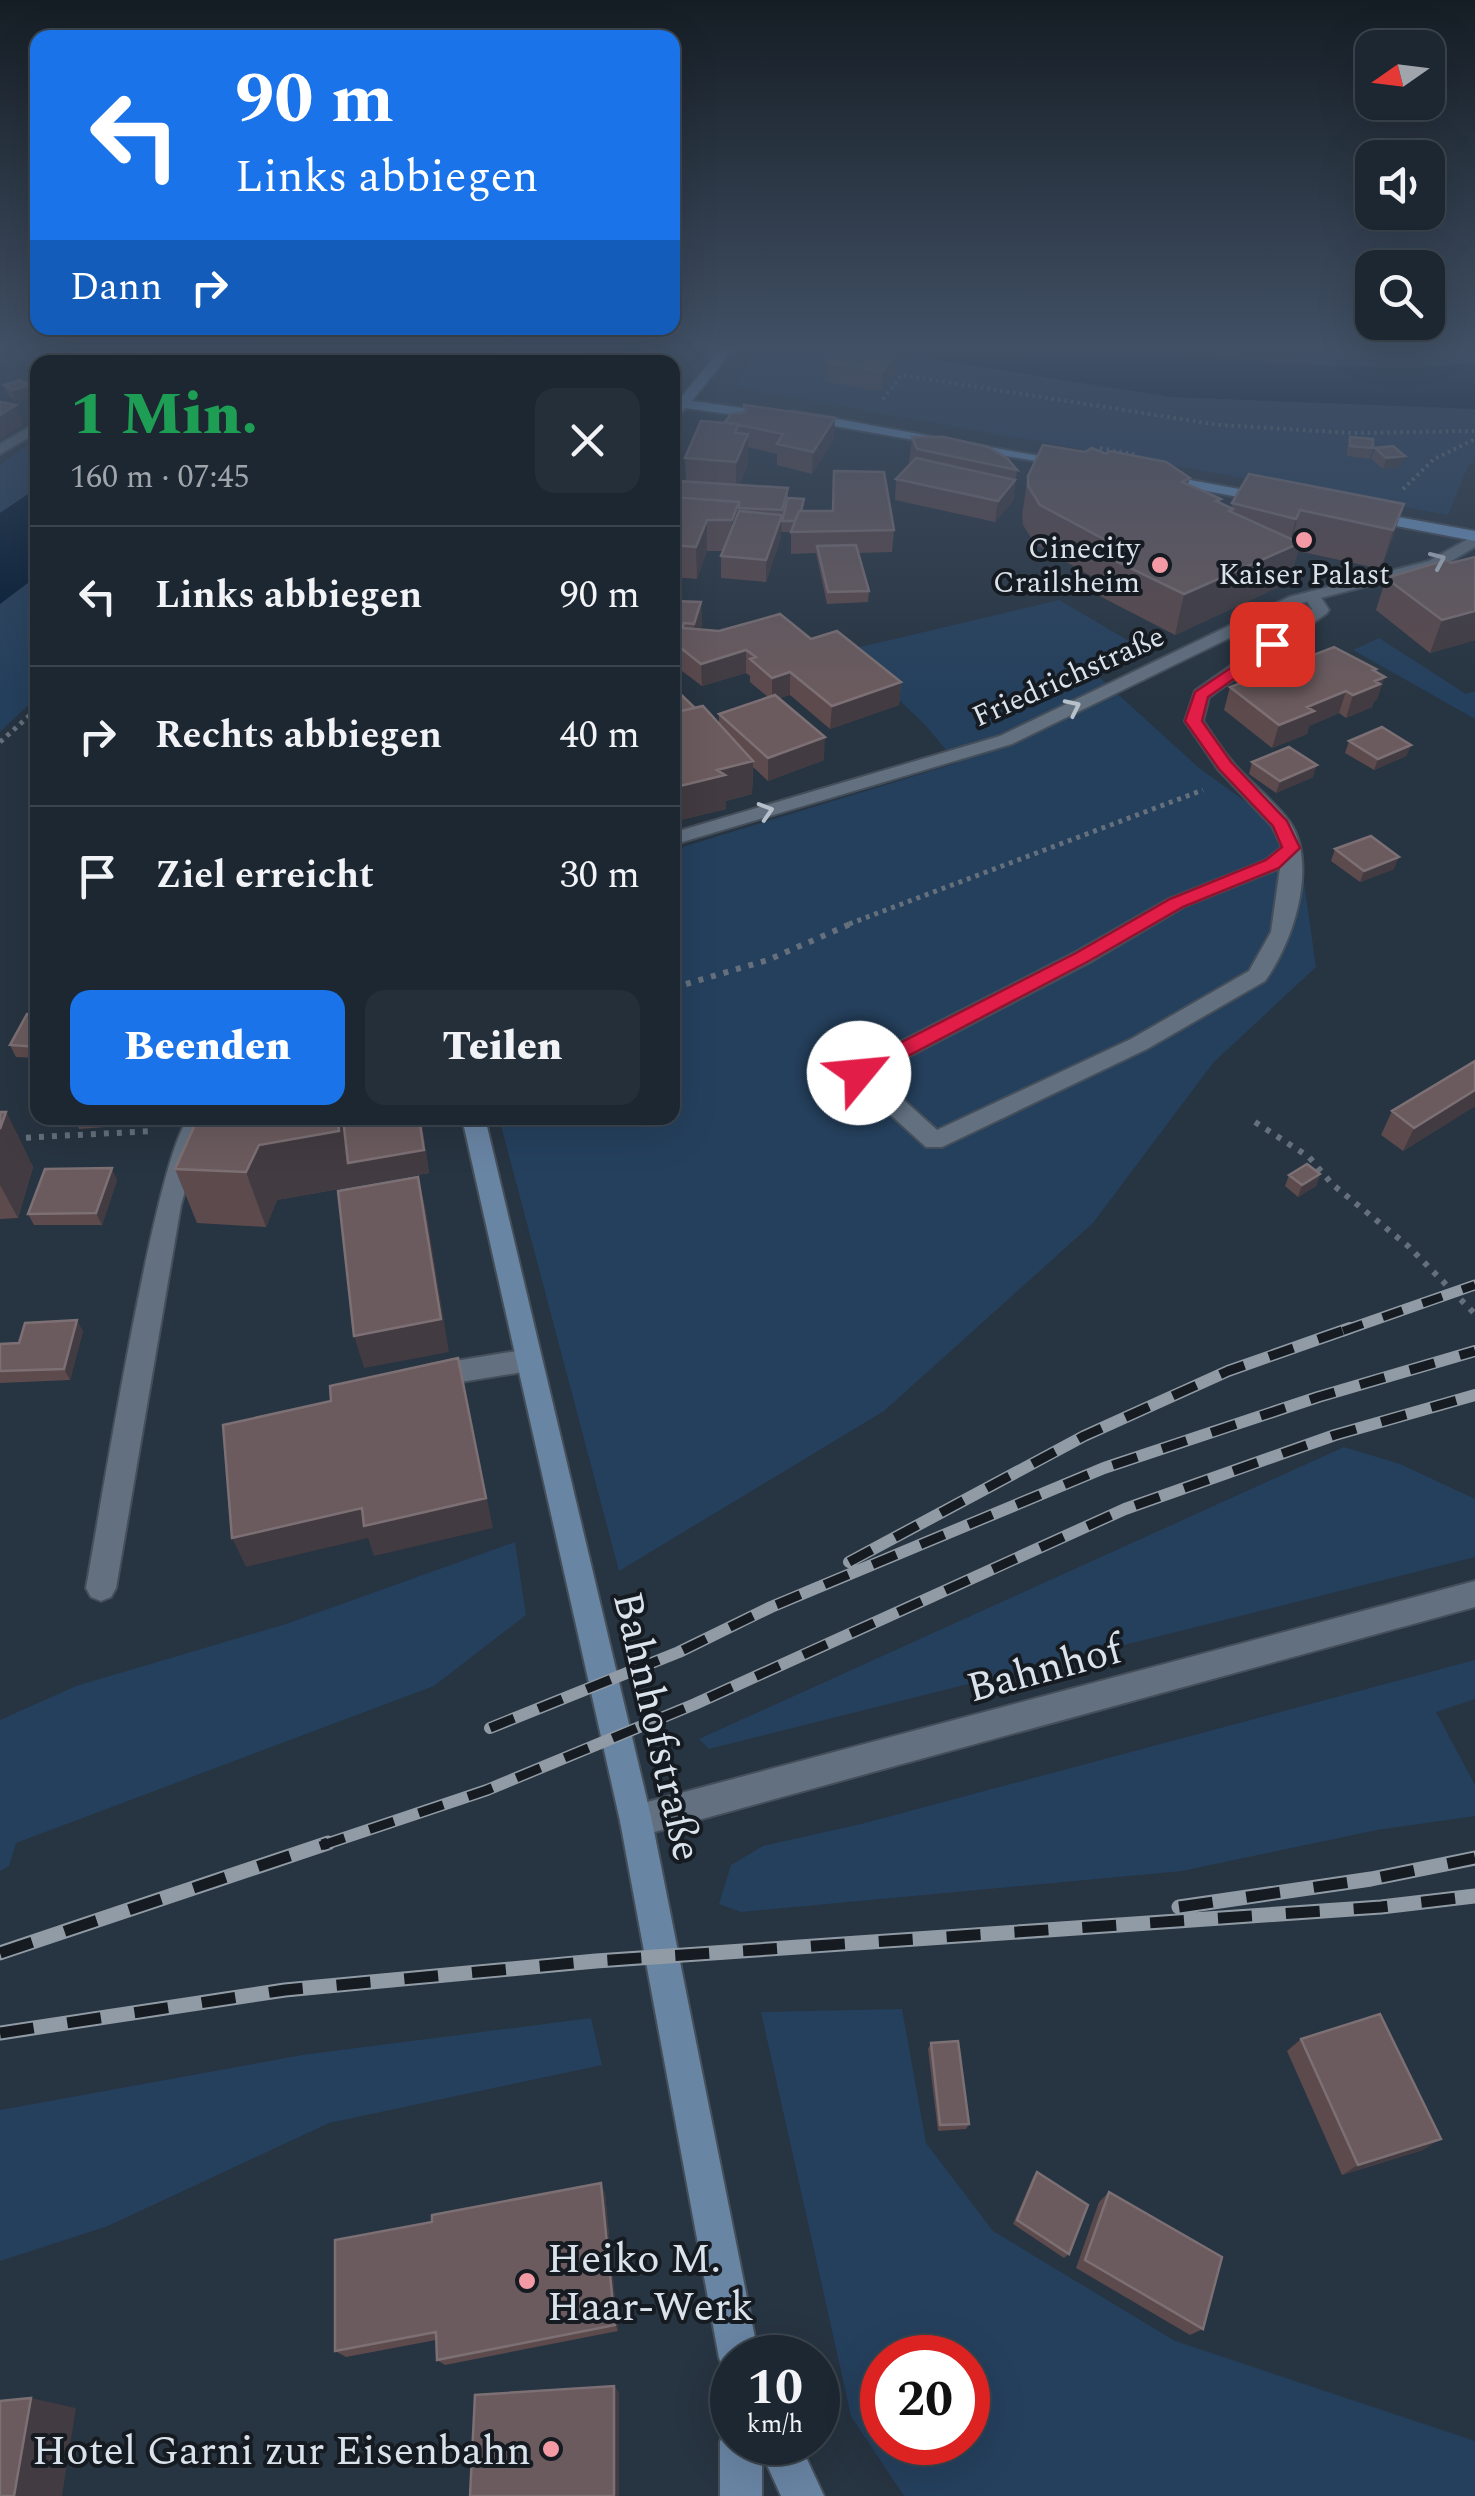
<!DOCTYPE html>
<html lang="de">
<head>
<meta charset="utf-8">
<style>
	:root { --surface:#1d2731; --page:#252f39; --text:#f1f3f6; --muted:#a0a5ab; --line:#3b444d; --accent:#1a73e8 }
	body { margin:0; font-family:Spectral,serif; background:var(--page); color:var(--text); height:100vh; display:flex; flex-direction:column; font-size:38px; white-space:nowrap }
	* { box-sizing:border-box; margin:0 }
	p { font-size:32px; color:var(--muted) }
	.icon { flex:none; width:55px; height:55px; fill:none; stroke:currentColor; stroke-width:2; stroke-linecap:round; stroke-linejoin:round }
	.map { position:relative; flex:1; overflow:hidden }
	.details { position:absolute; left:30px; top:355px; width:650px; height:770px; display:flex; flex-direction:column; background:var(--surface); border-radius:20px; box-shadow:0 10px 40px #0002,0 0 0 2px var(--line) }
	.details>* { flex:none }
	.top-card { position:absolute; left:30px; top:30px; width:650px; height:305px; border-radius:20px; box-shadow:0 10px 40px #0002,0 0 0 2px var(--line); background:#1a73e8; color:#fff; overflow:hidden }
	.needle { width:65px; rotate:256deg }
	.controls { position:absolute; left:1355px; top:30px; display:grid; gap:20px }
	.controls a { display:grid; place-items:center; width:90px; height:90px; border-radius:20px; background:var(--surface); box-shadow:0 10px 40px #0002,0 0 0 2px var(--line); font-size:50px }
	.speed { position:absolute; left:710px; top:2335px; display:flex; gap:20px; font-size:50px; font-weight:700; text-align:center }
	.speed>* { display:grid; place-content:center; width:130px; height:130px; border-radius:50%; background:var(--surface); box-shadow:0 10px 40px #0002,0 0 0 2px var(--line); line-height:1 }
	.speed small { font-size:25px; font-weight:400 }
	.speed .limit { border:15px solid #d22; background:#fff; color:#111 }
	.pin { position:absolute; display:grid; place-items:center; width:85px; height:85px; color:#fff; margin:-42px; border-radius:20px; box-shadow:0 5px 15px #0006 }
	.me { position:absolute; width:110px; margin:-55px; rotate:62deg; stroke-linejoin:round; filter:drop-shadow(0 0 8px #0008) }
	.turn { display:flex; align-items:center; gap:35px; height:210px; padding:0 40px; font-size:45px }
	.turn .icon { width:130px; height:130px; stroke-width:2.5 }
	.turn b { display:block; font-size:70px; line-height:85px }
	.then { display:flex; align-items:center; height:95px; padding:0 40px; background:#0003; gap:20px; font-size:38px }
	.round { display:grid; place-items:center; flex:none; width:105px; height:105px; border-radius:20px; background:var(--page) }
	.summary { display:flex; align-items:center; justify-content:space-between; height:170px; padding:0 40px }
	h1 { font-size:60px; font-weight:800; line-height:75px; color:#1e9e55 }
	.cta { display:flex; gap:20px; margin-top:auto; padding:20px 40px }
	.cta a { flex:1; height:115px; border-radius:20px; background:var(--accent); color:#fff; font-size:40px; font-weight:800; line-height:115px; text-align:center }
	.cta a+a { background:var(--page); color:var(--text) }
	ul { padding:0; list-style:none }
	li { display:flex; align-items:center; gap:30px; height:140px; padding:0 40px; border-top:2px solid var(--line) }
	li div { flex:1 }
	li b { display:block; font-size:38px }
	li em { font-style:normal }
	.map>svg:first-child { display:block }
</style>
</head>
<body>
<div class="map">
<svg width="1475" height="2496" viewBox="0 0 1475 2496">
	<rect width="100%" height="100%" fill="#273441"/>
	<path fill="#25405d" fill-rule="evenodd" d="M169 347H259L230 362H146Z
		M399 347H457L438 362H339Z
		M755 347H857L1170 397 1475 409V463L1469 464 1448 515 736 387Z
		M1475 347V363L1409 368 1310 365 1295 348Z
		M37 438V488L0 513V465Z
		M37 576V697L0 732V604Z
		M1059 600 1146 651 1098 676 1199 768 1274 822 1300 854 1316 967 1213 1063 1093 1223 884 1411 619 1571 499 1118H672L673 850 957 763 926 726 848 650Z
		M1379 638 1466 694 1475 691V719L1353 650Z
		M1344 1447 1400 1464 1475 1499V1557L709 1749 699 1739Z
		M515 1542 526 1615 434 1686 16 1843 9 1866 0 1871V1720L76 1686 286 1624Z
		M1475 1660V1699L1436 1712 1475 1785V1816L1377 1830 1182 1871 741 1912 719 1904 731 1865 763 1846 865 1823Z
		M902 2009 926 2143 993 2231 1175 2341 1475 2441V2496H904L851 2416 761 2012ZM882 2358H968V2442H882Z
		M591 2018 602 2065 329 2123 108 2226 0 2261V2110L302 2055Z"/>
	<path fill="#011932" d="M259 347H399L339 362H230Z
		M857 347H1112L1281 364 1409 368 1475 363V409L1170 397Z
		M37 488V576L0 604V513Z"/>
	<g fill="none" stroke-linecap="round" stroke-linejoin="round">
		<g stroke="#454f5a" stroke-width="4">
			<path id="service" d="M1312 591 1318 593 1329 610 1327 613 1209 697 1203 721C1213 736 1223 752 1235 765 1252 784 1274 801 1289 821 1319 864 1293 943 1265 981L1147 1049 942 1147H926L851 1079 848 1073 851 1067 1076 952 1169 899 1266 860 1282 847 1272 826 1218 769 1185 721 1195 691 1312 609 1304 596ZM1280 868 1271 932 1249 971 1131 1039 937 1130 875 1074 1090 962 1183 907Z
				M529 1349 538 1352 542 1360 538 1368 529 1371 430 1387 421 1384 417 1376 421 1368 430 1365Z
				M1475 1581V1607L636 1837 624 1833 620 1821 624 1809 636 1805Z"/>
		</g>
		<g stroke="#454f5a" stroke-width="4">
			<path id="minor" d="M144 347H159L138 362H124Z
				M38 422V432L0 454V444Z
				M1475 535V547L1441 567 1301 603 1012 744 672 845V833L1000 736 1289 597 1429 561Z
				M190 1118H218L202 1132 181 1205 116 1588 111 1597 101 1601 91 1597 86 1588C98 1524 158 1140 190 1118Z"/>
		</g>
		<g stroke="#454f5a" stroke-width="4">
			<path id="secondary" d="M678 401 690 404 672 423V409Z
				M462 1118H485L652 1821 759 2358H732V2375L725 2372 719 2358 620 1821Z
				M732 2425V2442H799L824 2496H781L762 2454V2496H720V2442L726 2427Z"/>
		</g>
		<g stroke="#454f5a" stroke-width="4">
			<path id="primary" d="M722 347H735L692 401 778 413 794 411 1077 463 1070 467 794 419 778 421 678 407V401Z
				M1158 474 1271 495 1278 499 1271 503 1153 481 1151 478Z
				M1365 511 1475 531V541L1360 519 1357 516Z"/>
		</g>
		<path stroke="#65707c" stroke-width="4" stroke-dasharray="2.5 4" stroke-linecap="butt" d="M883 399 902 375 1219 425 1352 433 1475 431
			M1100 448 1137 455
			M1403 489 1434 459 1475 439"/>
		<path stroke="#65707c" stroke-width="5" stroke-dasharray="4 5" stroke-linecap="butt" d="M0 742 38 708
			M849 924 1203 790"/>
		<path stroke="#65707c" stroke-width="6" stroke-dasharray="5 8" stroke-linecap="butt" d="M686 984 768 960 855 922
			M1255 1122 1309 1157 1332 1184 1408 1246 1475 1314
			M0 1139 153 1131"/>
		<use href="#service" fill="#627080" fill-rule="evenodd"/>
		<use href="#minor" fill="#627080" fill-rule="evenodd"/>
		<use href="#secondary" fill="#6985a4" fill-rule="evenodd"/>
		<use href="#primary" fill="#6f99c8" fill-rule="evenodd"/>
		<g stroke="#919ba5" stroke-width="11">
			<path id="rail-far2" d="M1343 1331 1475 1285"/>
		</g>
		<g stroke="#919ba5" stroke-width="12">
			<path id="rail-far1" d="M849 1562 1084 1436 1228 1371 1350 1328
				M490 1728 679 1652 771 1607 1104 1468 1318 1397 1475 1351
				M320 1846 487 1790 695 1704 1125 1509 1335 1435 1475 1395"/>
		</g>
		<g stroke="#919ba5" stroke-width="15">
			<path id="rail" d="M1179 1907 1371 1879 1475 1858
				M0 1953 328 1843
				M0 2033 285 1990 596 1961 1381 1907 1475 1896"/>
		</g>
		<use href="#rail-far2" stroke="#151b21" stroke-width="8" stroke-dasharray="21" stroke-linecap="butt"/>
		<use href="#rail-far1" stroke="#151b21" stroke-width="9" stroke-dasharray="26" stroke-linecap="butt"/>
		<use href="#rail" stroke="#151b21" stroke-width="11" stroke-dasharray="34" stroke-linecap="butt"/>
	</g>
	<path fill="#5d4a4d" d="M72 347H131L107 362H62L73 355 71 348Z
		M513 347H592L593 358 590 362H490L513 351Z
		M624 347H675L663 360 624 355Z
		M900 350 898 370 881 391 827 382 828 362Z
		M4 385 32 396 16 401 8 395Z
		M725 423 834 439 812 474 777 465V454L748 447V464L739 485 788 488V498L804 511 894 530 892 552 858 553 869 591 868 602 827 604 816 553 791 554V532H781V537L766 582 721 578V556L723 551H707L697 579 672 577V495L686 481 685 458Z
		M912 437 1017 470 1013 501 995 522 895 500 896 479 909 465Z
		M1350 437 1373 448 1370 459 1347 456V448Z
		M1375 448 1401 467 1383 469 1371 459Z
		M1085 452 1106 454 1190 478 1188 484 1221 499 1220 503 1231 508 1232 503 1404 504 1381 569 1298 551 1289 582 1175 635 1088 590 1091 576 1035 544 1023 525 1022 515 1028 476Z
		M1475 557V640L1430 653 1376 610 1386 578Z
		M672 601 701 602 702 624 700 630 811 639 901 682 899 705 830 729 790 695 779 698 824 760 768 781 753 767 752 794 726 801V809L672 822V686L695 708 719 724V714L768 697 750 682V676L746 673 702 686 678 668 672 667Z
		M1375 672 1377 700 1374 701 1372 707 1346 718 1339 713 1309 726 1307 734 1272 748 1224 710 1230 687Z
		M1349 741 1411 745 1406 756 1374 770 1345 753Z
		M1252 762 1313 777 1276 793 1249 774Z
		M1335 849 1394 869 1360 882 1331 861Z
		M38 1015V1058L16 1057 10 1045Z
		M1475 1061V1106L1403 1151 1381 1135 1392 1111Z
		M0 1112H6L33 1167 18 1218 0 1219Z
		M74 1118H120L118 1126 79 1129Z
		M198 1118H421L429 1173 277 1200 266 1227 197 1223 175 1169Z
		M1320 1174 1316 1186 1298 1197 1285 1186 1289 1175Z
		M117 1180 102 1225H34L28 1214Z
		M83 1331 70 1380 0 1383V1344L19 1343Z
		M1301 2039 1423 2150 1342 2175 1287 2051Z
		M931 2043 969 2124 966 2129 938 2131 928 2049Z
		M1037 2172 1069 2254 1064 2258 1013 2224 1033 2177Z
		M1109 2192 1203 2329 1190 2335 1076 2268 1099 2202Z
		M605 2193 618 2331 445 2365 437 2360 436 2340 346 2357 335 2351Z"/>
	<path fill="#423b41" d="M113 347H131L107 362H97L105 356 104 353Z
		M586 347H592L593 358 590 362H575Z
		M666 347H675L663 360V350Z
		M900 350 898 370 881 391 882 371Z
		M29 385 32 396 16 401 13 390Z
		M16 405 23 425 0 440V415Z
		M835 418 834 439 812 474 813 452Z
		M748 434V464L736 493V462Z
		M1405 456 1401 467 1383 469 1386 458Z
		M1015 480 1013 501 995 522 998 501Z
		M739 502V533L732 551V520Z
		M1404 504 1391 543 1381 569 1393 530Z
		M1300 510 1290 547 1300 543 1289 582 1175 635 1184 594 1288 548 1296 519Z
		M782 515 781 537 766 582V560Z
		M707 520V551L697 579 696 547Z
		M701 602 702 624 695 646 694 624Z
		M1475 611V640L1430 653 1442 620Z
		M746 650V673L702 686 701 664Z
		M1376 669 1369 688 1375 681 1385 677 1377 700 1374 701 1372 707 1346 718 1353 695 1373 670Z
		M790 672V695L772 700V678Z
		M901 682 899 705 830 729 832 706Z
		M1346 691 1339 713 1309 726 1307 734 1272 748 1279 725 1307 707Z
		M825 737 824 760 768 781V758Z
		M1411 745 1406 756 1374 770 1378 759Z
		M753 761 752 794 726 801V809L672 822V788L717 770Z
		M1317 765 1313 777 1276 793 1280 781Z
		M1399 857 1394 869 1360 882 1364 871Z
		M1475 1090V1106L1403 1151 1414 1128Z
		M6 1112 33 1167 18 1218 0 1185V1129Z
		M338 1118H421L429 1173 277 1200 266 1227 246 1172 259 1145Z
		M112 1168 117 1180 102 1225 96 1213Z
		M1320 1174 1316 1186 1298 1197 1302 1185Z
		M418 1177 426 1210 449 1352 364 1368 354 1336Z
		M77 1320 83 1331 70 1380 64 1369Z
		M458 1358 493 1528 374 1556 368 1538 246 1567 232 1538Z
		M1441 2139 1423 2150 1342 2175 1358 2165Z
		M601 2183 605 2193 618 2331 615 2325Z
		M614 2386 619 2392V2496H614Z
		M31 2398 76 2408 62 2496H14Z"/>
	<path fill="#6b5b5e" stroke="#7c7074" stroke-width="2.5" d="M72 347H113L104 353 71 348Z
		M513 347H546L544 349Z
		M547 347H586L575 362 538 360Z
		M638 347H666L663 350Z
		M842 347H878L900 350 882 371 828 362Z
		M498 350 542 353 538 362H490Z
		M75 353 105 356 97 362H62Z
		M20 380 29 385 13 390 4 385Z
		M0 402 16 405 0 415Z
		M744 405 835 418 813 452 777 444 783 434 725 422 731 414 745 412Z
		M701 421 738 424 735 433 748 434 736 462 685 458Z
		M912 437H944L988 447 1007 458 1017 470 917 449Z
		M1350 437 1373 439V448L1350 446Z
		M1043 445 1085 452 1092 448 1106 454 1110 451 1166 462 1190 478 1182 482 1221 499 1216 501 1233 509 1229 511 1300 543 1184 594 1095 551 1111 543 1040 505 1028 486V476Z
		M1393 446 1405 456 1386 458 1375 448Z
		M916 458 1015 480 998 501 896 479Z
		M834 471 884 472 894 530 791 532 799 511H833Z
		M1249 474 1404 504 1393 530 1300 510 1296 519 1232 503Z
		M678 481 788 488 782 510 739 508V502L672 497Z
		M672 497 739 502 732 520H707L696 547 672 545Z
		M788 498 804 499 801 511H799L795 521H782Z
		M739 511 782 515 766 560 721 556Z
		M856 545 869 591 828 592 817 546Z
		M1475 557V611L1442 620 1386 578 1446 560 1451 563Z
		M672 601 701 602 694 624 684 623 682 628 719 631 780 614 811 639 837 631 901 682 832 706 790 672 772 678 750 659 756 657 746 650 701 664 677 645H672Z
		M1334 647 1376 669 1373 670 1385 677 1375 681 1380 684 1353 695 1346 691 1307 707 1314 711 1279 725 1230 687Z
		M672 686 695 708 672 713Z
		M775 695 825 737 768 758 719 714Z
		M703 706 753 761 717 770 725 775 672 788V713Z
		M1382 727 1411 745 1378 759 1349 741Z
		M1289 747 1317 765 1280 781 1252 762Z
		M1371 836 1399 857 1364 871 1335 849Z
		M27 1014 38 1015V1047L10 1045Z
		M1475 1061V1090L1414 1128 1392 1111Z
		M0 1112H6L0 1129Z
		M198 1118H338L339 1131 259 1145 246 1172 175 1169Z
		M343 1118H419L424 1150 348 1163Z
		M1307 1164 1320 1174 1302 1185 1289 1175Z
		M112 1168 96 1213 28 1214 45 1169Z
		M418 1177 441 1319 354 1336 338 1191Z
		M77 1320 64 1369 0 1371V1344L19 1343 25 1323Z
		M458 1358 486 1498 364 1526 362 1508 232 1538 223 1425 331 1401 330 1386Z
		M1380 2014 1441 2139 1358 2165 1301 2039Z
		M958 2041 969 2124 940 2125 931 2043Z
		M1037 2172 1088 2205 1069 2254 1017 2220Z
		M601 2183 615 2325 437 2360 436 2332 335 2351V2240L432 2222V2215Z
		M1109 2192 1222 2257 1203 2329 1085 2260Z
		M614 2386V2496H470L475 2395Z
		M31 2398 14 2496H0V2401Z"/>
	<defs><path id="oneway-chevron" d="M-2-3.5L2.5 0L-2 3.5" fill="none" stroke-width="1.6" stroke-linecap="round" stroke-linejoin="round" transform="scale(2.5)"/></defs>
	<g stroke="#b6c0cb">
		<use href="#oneway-chevron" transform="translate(1438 560) rotate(-24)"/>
		<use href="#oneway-chevron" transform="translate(1073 707) rotate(-26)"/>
		<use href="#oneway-chevron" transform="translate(766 811) rotate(-17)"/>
	</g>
	<linearGradient id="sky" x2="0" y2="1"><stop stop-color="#151d24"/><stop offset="0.5" stop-color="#415065"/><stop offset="1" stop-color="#415065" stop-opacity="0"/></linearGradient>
	<rect width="1475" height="696" fill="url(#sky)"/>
	<path fill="#e11d48" stroke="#92132f" stroke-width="2.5" d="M1272 640 1278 641V648L1208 697 1202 721 1231 762 1287 821 1300 848 1279 868 1183 907 1089 961 866 1078H851L848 1073 851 1068 1076 953 1170 899 1266 860 1282 847 1273 826 1219 769 1185 721 1195 692Z"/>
	<g fill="#f49aa4" stroke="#151b21" stroke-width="4">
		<circle cx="1304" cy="540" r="10"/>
		<circle cx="1160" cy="565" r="10"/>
		<circle cx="527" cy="2281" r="10"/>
		<circle cx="551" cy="2449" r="10"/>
	</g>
	<g text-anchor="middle" stroke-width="8" stroke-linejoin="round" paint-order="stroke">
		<g font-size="30" fill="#dae2eb" stroke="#151b21" text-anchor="end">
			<text x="1140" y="558">Cinecity<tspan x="1140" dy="34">Crailsheim</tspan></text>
			<text x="1304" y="584" text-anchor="middle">Kaiser Palast</text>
		</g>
		<g font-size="30" fill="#dae2eb" stroke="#151b21">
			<text transform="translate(1068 676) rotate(-24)" y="10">Friedrichstraße</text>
		</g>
		<g font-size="42" fill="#dae2eb" stroke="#151b21">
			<text transform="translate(1044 1667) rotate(-15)" y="15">Bahnhof</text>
			<text transform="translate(659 1726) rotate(77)" y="15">Bahnhofstraße</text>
		</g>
		<g font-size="42" fill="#dae2eb" stroke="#151b21" text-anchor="start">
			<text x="547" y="2272">Heiko M.<tspan x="547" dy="48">Haar-Werk</tspan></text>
			<text x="531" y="2464" text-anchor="end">Hotel Garni zur Eisenbahn</text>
		</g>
	</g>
</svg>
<div class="controls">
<a><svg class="needle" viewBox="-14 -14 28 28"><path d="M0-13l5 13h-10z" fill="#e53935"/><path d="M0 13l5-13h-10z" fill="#a0a5ab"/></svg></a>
<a><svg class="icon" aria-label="sound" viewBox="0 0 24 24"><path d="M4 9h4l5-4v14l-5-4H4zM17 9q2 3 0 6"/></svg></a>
<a><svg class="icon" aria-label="search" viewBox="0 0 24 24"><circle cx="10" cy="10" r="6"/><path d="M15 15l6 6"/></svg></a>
</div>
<div class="speed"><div>10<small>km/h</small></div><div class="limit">20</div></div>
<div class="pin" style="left:1272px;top:644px;background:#d93025"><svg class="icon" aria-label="arrive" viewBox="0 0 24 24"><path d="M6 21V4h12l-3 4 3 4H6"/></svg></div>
<svg class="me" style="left:859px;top:1073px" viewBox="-20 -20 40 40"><circle r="19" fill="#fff"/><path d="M0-13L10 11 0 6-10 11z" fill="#e11d48"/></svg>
<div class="top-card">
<div class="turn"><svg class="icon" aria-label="left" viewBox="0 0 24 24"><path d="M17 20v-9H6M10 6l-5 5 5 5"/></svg><div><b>90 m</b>Links abbiegen</div></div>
<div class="then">Dann<svg class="icon" aria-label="right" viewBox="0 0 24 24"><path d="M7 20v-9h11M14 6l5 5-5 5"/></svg></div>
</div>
<section class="details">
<div class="summary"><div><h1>1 Min.</h1><p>160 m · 07:45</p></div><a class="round"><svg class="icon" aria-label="close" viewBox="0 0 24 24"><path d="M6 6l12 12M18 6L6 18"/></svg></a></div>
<ul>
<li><svg class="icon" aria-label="left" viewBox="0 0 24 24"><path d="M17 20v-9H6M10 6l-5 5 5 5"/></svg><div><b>Links abbiegen</b></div><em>90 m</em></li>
<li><svg class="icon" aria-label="right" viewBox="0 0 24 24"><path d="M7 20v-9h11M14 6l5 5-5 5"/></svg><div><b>Rechts abbiegen</b></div><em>40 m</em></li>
<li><svg class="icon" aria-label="arrive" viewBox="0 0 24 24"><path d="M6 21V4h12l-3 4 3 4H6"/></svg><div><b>Ziel erreicht</b></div><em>30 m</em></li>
</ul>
<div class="cta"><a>Beenden</a><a>Teilen</a></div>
</section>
</div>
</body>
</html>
